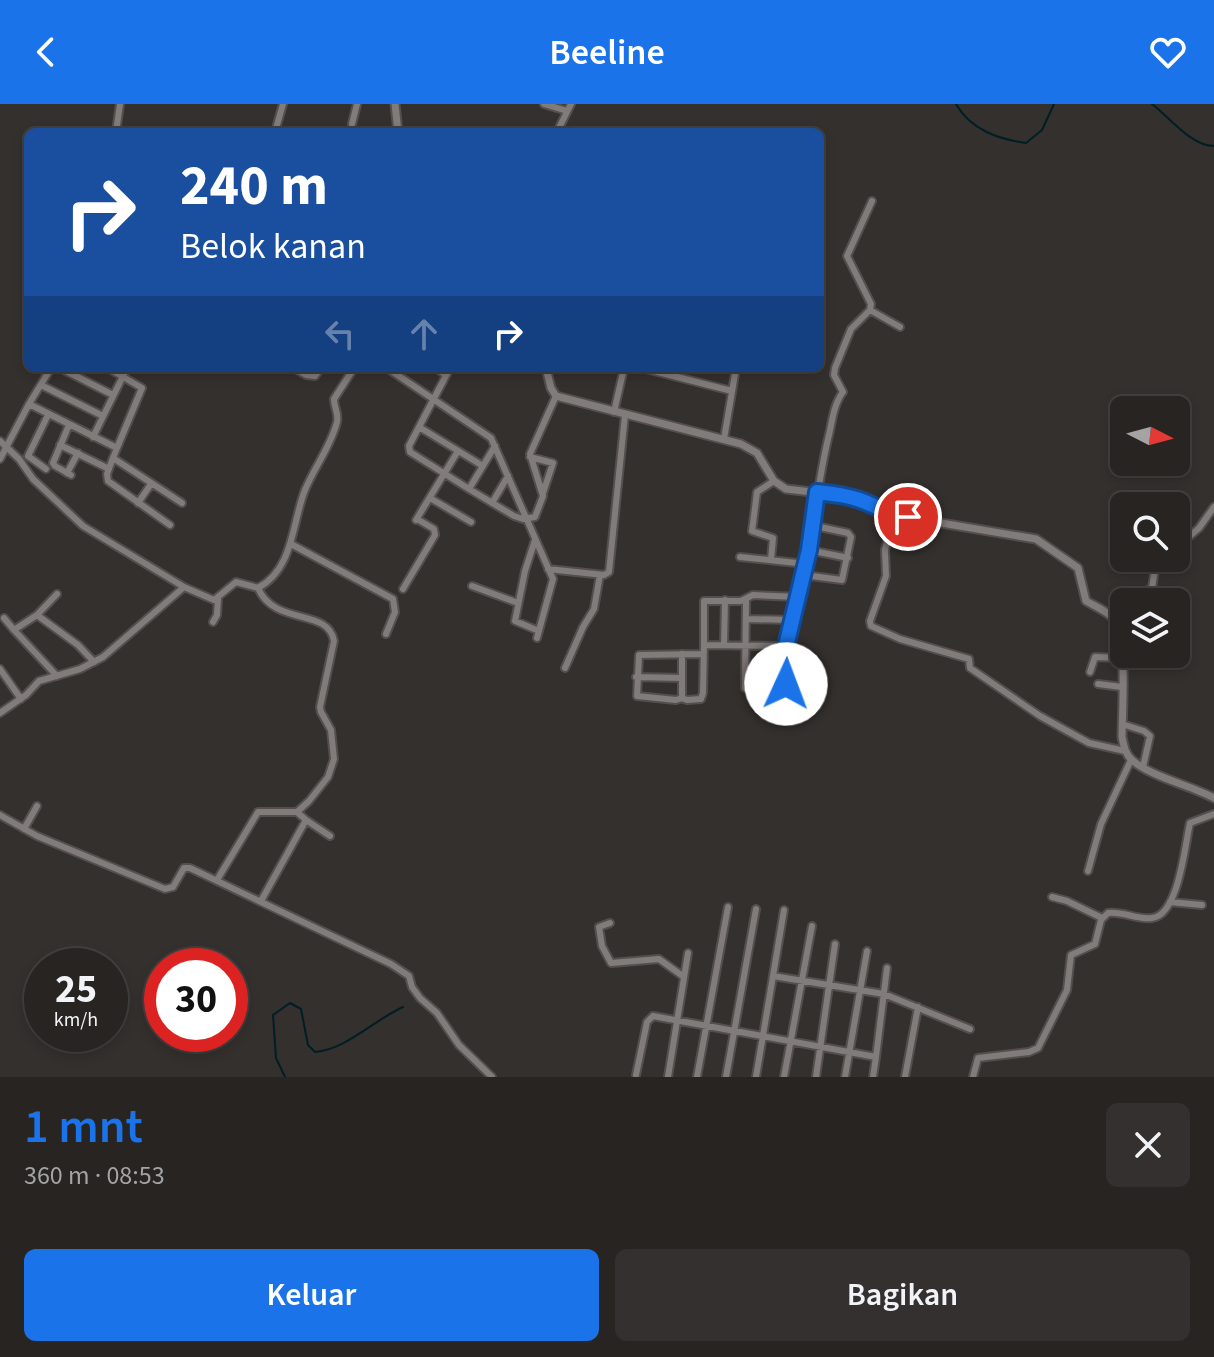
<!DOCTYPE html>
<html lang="id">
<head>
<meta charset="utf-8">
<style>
	:root { --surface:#272422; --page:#33302f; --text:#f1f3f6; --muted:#a4a4a5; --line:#434140; --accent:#1a73e8 }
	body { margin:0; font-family:"Source Sans 3",sans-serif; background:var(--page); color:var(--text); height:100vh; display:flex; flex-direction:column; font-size:30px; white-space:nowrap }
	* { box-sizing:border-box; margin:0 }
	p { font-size:26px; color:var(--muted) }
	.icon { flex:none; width:44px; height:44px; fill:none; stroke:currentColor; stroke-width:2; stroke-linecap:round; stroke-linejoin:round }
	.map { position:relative; height:973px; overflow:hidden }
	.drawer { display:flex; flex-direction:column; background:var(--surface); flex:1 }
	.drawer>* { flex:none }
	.banner { position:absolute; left:24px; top:24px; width:800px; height:244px; border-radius:12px; box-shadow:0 4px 12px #0003,0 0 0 2px var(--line); background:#1a4fa0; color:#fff; overflow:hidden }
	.needle { width:52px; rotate:96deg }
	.controls { position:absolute; left:1110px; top:292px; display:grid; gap:16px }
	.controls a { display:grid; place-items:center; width:80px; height:80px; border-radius:12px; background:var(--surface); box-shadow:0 4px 12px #0003,0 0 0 2px var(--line); font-size:40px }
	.speed { position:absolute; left:24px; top:844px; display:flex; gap:16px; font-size:40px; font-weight:700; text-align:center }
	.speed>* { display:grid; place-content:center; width:104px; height:104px; border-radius:50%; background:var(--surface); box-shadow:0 4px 12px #0003,0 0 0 2px var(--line); line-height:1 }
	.speed small { font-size:20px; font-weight:400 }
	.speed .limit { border:12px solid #d22; background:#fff; color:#111 }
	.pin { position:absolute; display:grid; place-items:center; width:68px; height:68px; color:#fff; margin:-34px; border:4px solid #fff; border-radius:50%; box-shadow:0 2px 8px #0007 }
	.me { position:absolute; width:88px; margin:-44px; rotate:2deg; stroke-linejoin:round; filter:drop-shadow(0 0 6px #0008) }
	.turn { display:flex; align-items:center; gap:28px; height:168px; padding:0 24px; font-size:36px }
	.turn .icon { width:104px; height:104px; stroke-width:2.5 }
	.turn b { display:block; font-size:56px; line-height:68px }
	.lanes { display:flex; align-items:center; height:76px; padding:0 24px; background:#0003; justify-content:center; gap:40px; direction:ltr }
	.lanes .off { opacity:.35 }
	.round { display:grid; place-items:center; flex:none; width:84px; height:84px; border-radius:12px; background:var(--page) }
	.overview { display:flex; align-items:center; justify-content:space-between; height:136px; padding:0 24px }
	h1 { font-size:48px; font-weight:600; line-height:60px; color:var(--accent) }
	.action { display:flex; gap:16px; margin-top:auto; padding:16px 24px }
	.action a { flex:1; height:92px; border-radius:12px; background:var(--accent); color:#fff; font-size:32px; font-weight:600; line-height:92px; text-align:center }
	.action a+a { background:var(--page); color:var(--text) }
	header { display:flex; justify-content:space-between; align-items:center; height:104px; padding:0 24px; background:var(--accent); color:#fff; font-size:36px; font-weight:600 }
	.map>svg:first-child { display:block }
</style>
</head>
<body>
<header><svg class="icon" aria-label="back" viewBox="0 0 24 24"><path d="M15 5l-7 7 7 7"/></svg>Beeline<svg class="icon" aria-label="heart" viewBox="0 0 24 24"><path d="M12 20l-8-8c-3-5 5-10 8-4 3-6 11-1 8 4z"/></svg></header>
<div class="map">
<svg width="1214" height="973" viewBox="0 0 1214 973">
	<rect width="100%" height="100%" fill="#34302e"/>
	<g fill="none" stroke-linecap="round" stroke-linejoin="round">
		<path stroke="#001e25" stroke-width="2" d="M956 0C971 26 998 35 1026 39L1042 26 1054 0
			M1152 0C1169 13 1191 42 1214 42
			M285 973 276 954 273 911 290 899 301 905 308 941 315 948C347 945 374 916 403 903"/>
		<g stroke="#534f4e" stroke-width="10">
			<path id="minor" d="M544 0 567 7
				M352 20 357 0
				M116 28 120 0
				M275 28 283 0
				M557 28 571 0
				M870 206 900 223
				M51 264 29 300 117 344 113 354 182 399
				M60 264 113 291
				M108 264 142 284 117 344
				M294 264 306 271 315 272 321 264
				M387 264 491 334 553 475 537 534
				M436 264 446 271
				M450 264 409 342 410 348 469 385 495 342
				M642 264 732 287
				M41 281 103 312
				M614 308 624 264
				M69 321 53 359 55 362 71 371
				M419 323 483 362
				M93 333 127 264
				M724 335 736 264
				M0 337 19 355 33 375 83 422 184 483
				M60 341 109 365
				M530 353 553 359 543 389
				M113 354 107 370 108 377 170 421
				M0 355 29 300
				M46 365 28 352 48 311
				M67 369 78 349
				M469 385 514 412 523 415 535 413 543 392 530 350 556 292
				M430 394 471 418
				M138 399 151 380
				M492 399 508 372
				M894 411 885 446 886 472 870 517 871 522 900 535 969 555 970 564 1040 612 1089 639 1125 647
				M416 416 458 347
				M535 436 525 467 515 517 539 527
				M291 440 393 495 395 508 386 530
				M1176 444 1199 424 1214 403
				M809 446 848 454
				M740 453 806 460
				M771 456 773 434 752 427 757 388 774 377
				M548 465 604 471 609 468 625 311
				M804 471 842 476 851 433 848 429 811 421
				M472 482 518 499
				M403 485 435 431 434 425 417 415
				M1126 498 1152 484 1155 465 1165 454
				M1108 510 1124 499
				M37 511 78 541 94 558
				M4 514 14 526
				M746 515 793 516
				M213 518 217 511 218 495
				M704 541V497H741L753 491 799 493
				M724 541 725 496
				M682 550V594
				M703 550 639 551 637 592 676 596 682 594 687 596 701 595 703 589 704 541 786 542C810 476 812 403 828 335 832 320 833 301 843 288L834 271 835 264 851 225 870 206 871 200 847 152 872 97
				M786 550 804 551 807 554V583L786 582C785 569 786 555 786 542
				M565 564 583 523 594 505 600 471
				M0 565 21 595
				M1090 568 1095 553 1122 554
				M57 572 14 526 37 511 57 490
				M636 573 682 574
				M745 575 763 576
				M1098 580 1122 583
				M745 584 746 496
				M0 609 26 591 39 577 80 565 103 553 184 483 214 496 236 478 258 484C294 465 292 418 305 386 314 364 331 342 337 318 339 309 334 304 334 295L354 264
				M1122 620 1144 627 1150 632 1143 663
				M0 711 37 732 165 785 173 783 184 764H190L391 860 409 872 412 883 420 894 437 909 459 941 492 973
				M306 716 330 732
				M24 725 37 702
				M1088 767 1101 720 1131 656
				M217 776 258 708H297L309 697 328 673 334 655 331 626 321 608 320 603 334 537C328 503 275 523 258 484
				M1052 793 1067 797 1102 814
				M261 797 306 716 297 708
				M1170 798 1202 801
				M610 819 599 823 602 842 611 859 659 855 684 873
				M773 872 784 806
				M876 953 887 864
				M636 971 647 918 653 912 876 953 873 973
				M668 973 688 849
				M697 973 728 803
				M726 973 756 805
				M756 973 773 872 884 890 970 925
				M784 973 812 822
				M816 973 835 840
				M845 973 867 847
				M905 973 918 903
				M973 973 978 954 1029 948 1038 944 1067 886 1071 851 1095 840 1101 816 1108 809C1123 807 1137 816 1152 814 1179 811 1185 740 1190 719L1214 710"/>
		</g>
		<g stroke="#534f4e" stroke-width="11">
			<path id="tertiary" d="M395 0 398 28
				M546 264 551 284 556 292 741 340 757 349 774 377 786 385 847 392 894 411 1036 435 1078 464 1086 497C1095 502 1107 507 1113 514 1128 534 1122 607 1122 633 1124 642 1125 650 1132 656 1149 672 1192 682 1214 694"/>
		</g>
		<use href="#minor" stroke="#817b7a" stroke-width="6"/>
		<use href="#tertiary" stroke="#817b7a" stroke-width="7"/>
	</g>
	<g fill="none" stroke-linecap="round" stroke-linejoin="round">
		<g stroke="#114b97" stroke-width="20">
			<path id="route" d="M786 580V542L809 446 817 388C835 390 853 392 870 400 883 406 892 411 908 413"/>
		</g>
		<use href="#route" stroke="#1a73e8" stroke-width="14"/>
	</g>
</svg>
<div class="controls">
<a><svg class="needle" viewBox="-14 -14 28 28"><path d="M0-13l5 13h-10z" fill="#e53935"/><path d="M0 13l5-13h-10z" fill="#a4a4a5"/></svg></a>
<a><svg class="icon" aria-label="search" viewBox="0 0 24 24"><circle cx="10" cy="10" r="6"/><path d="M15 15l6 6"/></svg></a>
<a><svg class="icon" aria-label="layers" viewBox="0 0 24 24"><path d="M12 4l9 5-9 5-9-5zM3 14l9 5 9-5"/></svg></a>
</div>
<div class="speed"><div>25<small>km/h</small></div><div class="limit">30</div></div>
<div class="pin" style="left:908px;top:413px;background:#d93025"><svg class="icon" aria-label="arrive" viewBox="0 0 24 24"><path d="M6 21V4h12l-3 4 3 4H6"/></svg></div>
<svg class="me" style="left:786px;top:580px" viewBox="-20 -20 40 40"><circle r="19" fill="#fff"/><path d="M0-13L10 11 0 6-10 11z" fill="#1a73e8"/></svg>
<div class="banner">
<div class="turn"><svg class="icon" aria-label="right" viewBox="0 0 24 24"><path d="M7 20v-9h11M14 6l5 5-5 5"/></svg><div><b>240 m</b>Belok kanan</div></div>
<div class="lanes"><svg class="icon off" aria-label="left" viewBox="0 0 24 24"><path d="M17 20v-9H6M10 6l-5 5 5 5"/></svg><svg class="icon off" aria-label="ahead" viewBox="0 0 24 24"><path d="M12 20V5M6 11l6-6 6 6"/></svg><svg class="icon" aria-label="right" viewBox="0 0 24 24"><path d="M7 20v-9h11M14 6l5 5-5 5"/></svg></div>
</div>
</div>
<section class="drawer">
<div class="overview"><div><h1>1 mnt</h1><p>360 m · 08:53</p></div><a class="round"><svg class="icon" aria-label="close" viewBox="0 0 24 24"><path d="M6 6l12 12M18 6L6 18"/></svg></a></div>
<div class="action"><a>Keluar</a><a>Bagikan</a></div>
</section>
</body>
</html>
